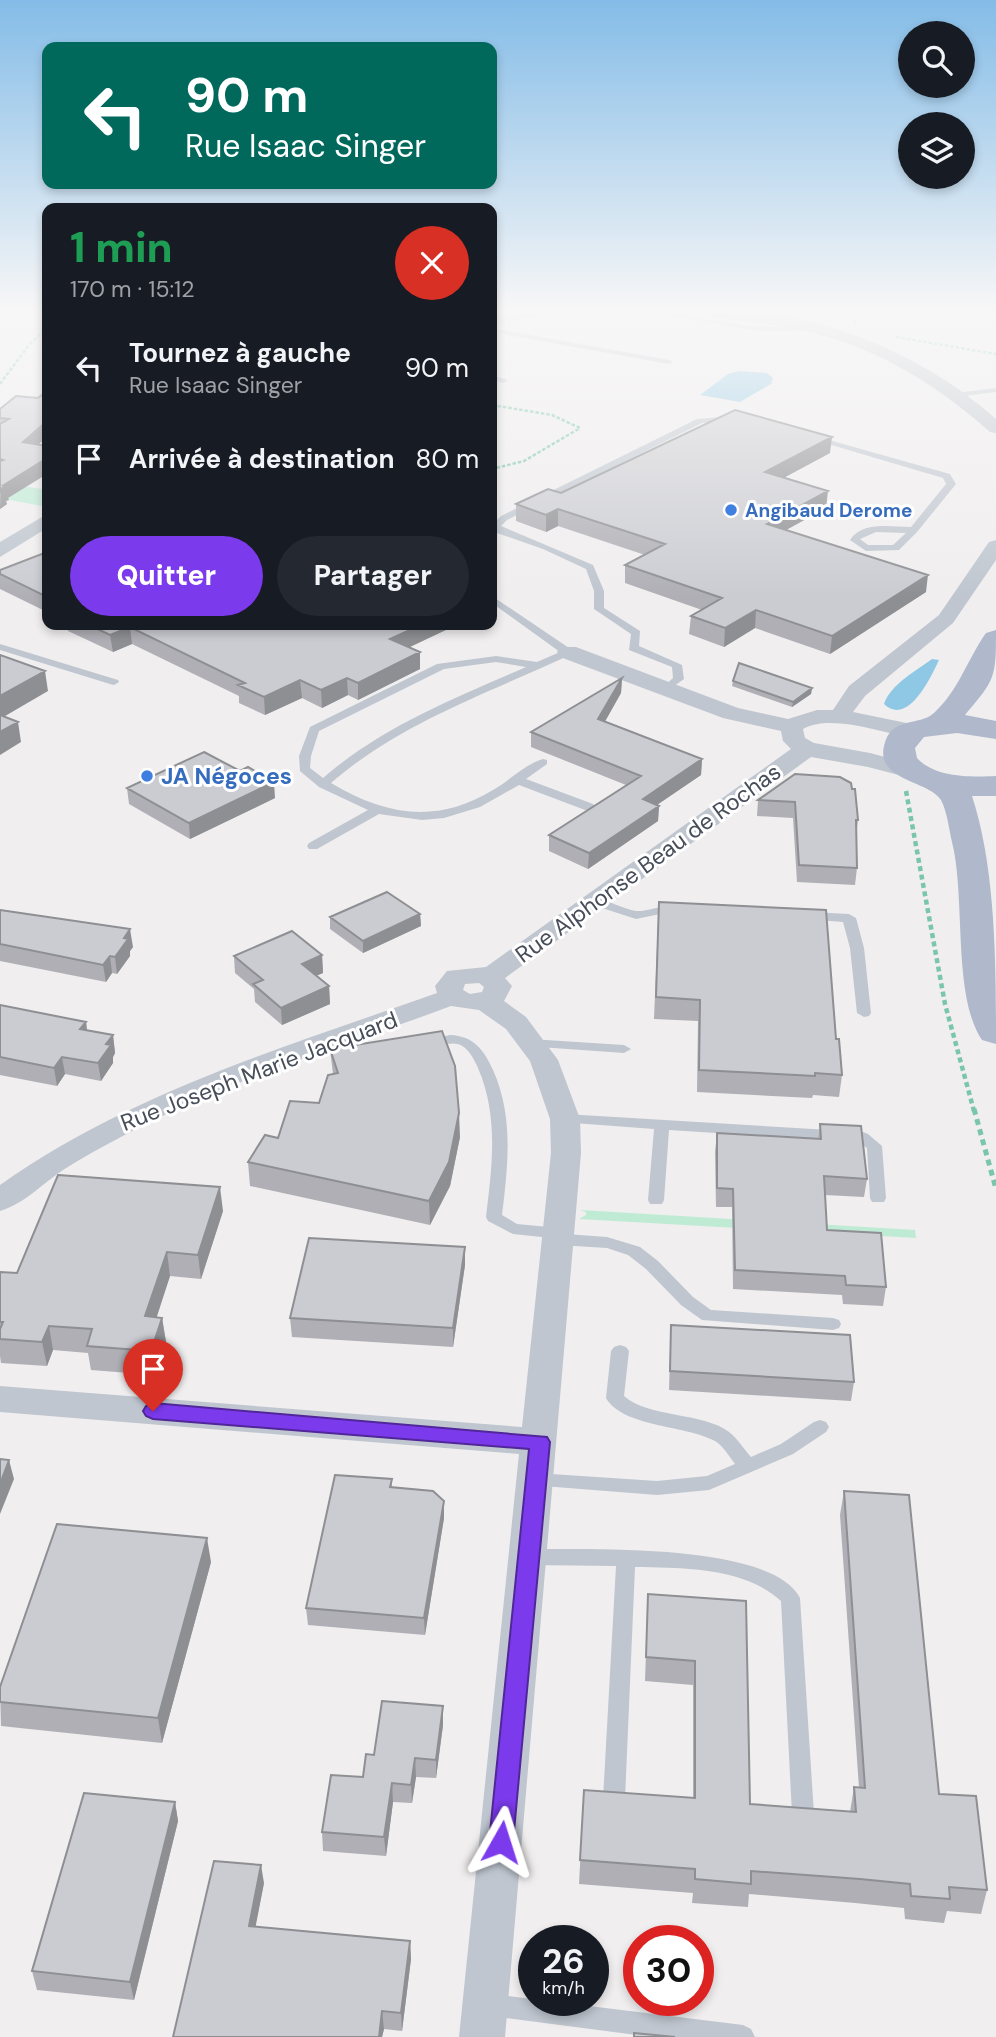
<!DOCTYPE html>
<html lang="fr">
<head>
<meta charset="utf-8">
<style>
	:root { --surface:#171b24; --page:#242831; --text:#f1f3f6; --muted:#9ea1a6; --accent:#7c3aed }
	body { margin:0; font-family:"DM Sans",sans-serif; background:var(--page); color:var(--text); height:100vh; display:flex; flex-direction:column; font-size:26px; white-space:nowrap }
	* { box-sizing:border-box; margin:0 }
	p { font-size:23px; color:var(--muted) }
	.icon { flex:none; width:38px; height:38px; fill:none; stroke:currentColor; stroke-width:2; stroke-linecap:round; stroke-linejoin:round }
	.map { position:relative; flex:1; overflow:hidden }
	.sheet { position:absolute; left:42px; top:203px; width:455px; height:427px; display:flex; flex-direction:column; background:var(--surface); border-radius:14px; box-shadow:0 4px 10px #0003 }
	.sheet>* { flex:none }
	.top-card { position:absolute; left:42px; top:42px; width:455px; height:147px; border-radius:14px; box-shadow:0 4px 10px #0003; background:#00695c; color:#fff; overflow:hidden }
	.fabs { position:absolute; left:898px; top:21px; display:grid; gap:14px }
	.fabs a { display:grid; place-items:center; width:77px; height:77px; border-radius:50%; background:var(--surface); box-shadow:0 4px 10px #0003; font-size:35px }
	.speed { position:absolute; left:518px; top:1925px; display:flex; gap:14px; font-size:35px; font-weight:700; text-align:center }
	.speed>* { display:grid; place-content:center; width:91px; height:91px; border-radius:50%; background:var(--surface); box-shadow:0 4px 10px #0003; line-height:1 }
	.speed small { font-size:18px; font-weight:400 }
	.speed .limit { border:10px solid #d22; background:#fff; color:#111 }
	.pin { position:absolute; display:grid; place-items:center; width:60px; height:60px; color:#fff; margin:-72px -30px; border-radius:50% 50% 50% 0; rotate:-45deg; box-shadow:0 0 7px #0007 }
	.pin .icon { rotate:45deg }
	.me { position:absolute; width:77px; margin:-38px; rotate:6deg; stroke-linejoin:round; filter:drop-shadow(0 0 5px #0008) }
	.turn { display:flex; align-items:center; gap:24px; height:147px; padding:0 28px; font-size:32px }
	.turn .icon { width:91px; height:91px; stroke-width:2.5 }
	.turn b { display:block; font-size:49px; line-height:60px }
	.round { display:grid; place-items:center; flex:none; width:74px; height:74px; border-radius:37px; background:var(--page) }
	.summary { display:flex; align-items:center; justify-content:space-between; height:119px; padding:0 28px }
	h1 { font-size:42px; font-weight:800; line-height:52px; color:#1e9e55 }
	.button { display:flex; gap:14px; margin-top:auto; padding:14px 28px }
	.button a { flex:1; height:80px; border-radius:42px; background:var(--accent); color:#fff; font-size:28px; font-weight:800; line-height:80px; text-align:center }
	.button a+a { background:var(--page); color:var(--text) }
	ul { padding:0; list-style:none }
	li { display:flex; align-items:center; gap:21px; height:91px; padding:0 28px }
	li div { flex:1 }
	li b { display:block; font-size:26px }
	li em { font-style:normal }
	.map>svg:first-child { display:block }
</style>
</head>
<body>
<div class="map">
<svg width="996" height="2037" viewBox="0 0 996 2037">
	<rect width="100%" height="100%" fill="#f0eeee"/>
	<path fill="#bfebd5" d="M0 482 47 490V507L0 498Z
		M580 1210 915 1230 916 1238 579 1219 586 1215V1212Z"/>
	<path fill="#8fc8e5" d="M739 371 767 373 773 378 771 384 740 402 700 395 728 374Z
		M932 659 939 660C931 677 908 727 884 704 891 684 916 671 932 659Z"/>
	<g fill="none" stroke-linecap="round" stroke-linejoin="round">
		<path stroke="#79c6aa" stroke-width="2.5" stroke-dasharray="3.5 2" stroke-linecap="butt" d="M854 323 866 312
			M896 337 996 354
			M0 384 29 345 47 327
			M492 405 552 415 580 428 524 461 492 469"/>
		<path stroke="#79c6aa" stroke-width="4.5" stroke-dasharray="5 3.5" stroke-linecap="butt" d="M906 791 945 1004 974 1111"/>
		<path stroke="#79c6aa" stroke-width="5" stroke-dasharray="6 4.5" stroke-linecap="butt" d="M974 1109 996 1189"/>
		<path fill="#bfc6cf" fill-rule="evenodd" d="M549 312H569L492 323V319Z
			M650 312H665L755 327H815L819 329 815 331H755Z
			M492 328 669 360 673 362 669 364 492 332Z
			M492 376 506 379 507 381 503 383 492 380Z
			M996 388V392L956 397 952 395 956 393Z
			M733 416 736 417V421L702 423 507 520 501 526 593 565 604 591V608L640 631 639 646 682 665 684 679 667 691 662 688 673 678 672 667 629 650 631 634 594 609V591L586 569 543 549 497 533 492 525 501 516 697 419Z
			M811 435 950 474 956 484 917 532 899 550 866 551 850 540C862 521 892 527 911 527L946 484 943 478 811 439ZM876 532 906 533 893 545H868L860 539Z
			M492 596 572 650V654C489 693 401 722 331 783 386 816 437 824 493 790 509 781 525 764 543 759L547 760V764L526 779 593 804 595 807 593 810H585L519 785 480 807 444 818 422 820 379 814 317 849H309L307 846 309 843 368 810 319 787 300 771 299 756 310 727 437 664 496 656 537 662 560 652 492 603ZM496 662 526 667C455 698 383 726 323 778L310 768 311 756 319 731 444 669Z
			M0 644 118 680 119 682 114 685 110 684 0 650Z
			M598 898C610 901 623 909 636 911 652 912 670 899 685 911L678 915 660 914 636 919 593 905 592 902 593 899Z
			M810 912 849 914 856 918 864 948 871 1013 869 1016 864 1017 857 1013 850 948 843 922 805 919 803 916 805 913Z
			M450 1035C474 1036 484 1050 493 1070 514 1117 508 1166 502 1215L517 1224 559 1228 565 1229 566 1234 607 1237 640 1247 658 1261 693 1297 711 1310 833 1318 839 1320 841 1324 839 1328 833 1330 702 1320 681 1305 646 1269 628 1255 607 1248 558 1245 552 1243 551 1238 513 1234 488 1221 486 1217C492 1166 499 1117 478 1068 474 1059 468 1047 458 1044 449 1042 439 1046 431 1047L424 1043 426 1040Z
			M530 1039 624 1045 631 1049 624 1053 525 1046 523 1043Z
			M565 1114 863 1132 868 1134 882 1146 886 1198 884 1202H872L870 1198 867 1148 859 1142 669 1130 664 1200 662 1204H650L648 1200 654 1129 560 1122 558 1119Z
			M620 1345 626 1347 629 1351 624 1396C648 1418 703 1412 729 1432 737 1438 744 1449 751 1457L781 1444 814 1422 820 1420 826 1422 829 1427 826 1432 793 1454 709 1490 657 1495 530 1485 527 1480 530 1475 536 1473 657 1481 707 1476 735 1464C729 1456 722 1444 713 1440 683 1425 623 1427 606 1398L611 1351 614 1347Z
			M529 1549C586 1550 772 1542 800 1598L814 1814 811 1821 803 1824 795 1821 792 1814 781 1601C744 1567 683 1568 635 1567L625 1799 621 1806 614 1809 607 1806 603 1799 616 1566 529 1565 522 1562 520 1557 522 1552Z
			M491 1994 743 2025 751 2029 755 2037H652L491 2016 483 2013 479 2005 483 1997Z"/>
		<path fill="#bfc6cf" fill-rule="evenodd" d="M703 312C808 305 918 350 996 419V433L990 432C943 390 889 355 828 337 790 326 750 322 711 317Z
			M47 514V528L0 557V542Z
			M996 540V560L953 623 865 696 853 712 921 726 924 731 921 736 913 738C883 733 830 713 803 729L805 738 814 743 870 753 926 768 930 773 926 778 918 780 868 767 811 757 505 978 512 986 504 1001 526 1017 558 1060 580 1119 581 1153 505 2037H459L519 1454 0 1412V1386L522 1427 551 1153 550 1119 530 1061 506 1029 479 1010 451 1006C353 1043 250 1073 156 1119 124 1135 93 1151 63 1170 42 1184 24 1204 0 1211V1185C132 1092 286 1047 437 993L435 986 447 971 486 967 791 749 783 741 781 731 723 718 560 657 557 652 560 647H576L738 708 788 719 817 710H833L849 686 939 615 989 542ZM479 983 484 987 482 992 470 994 463 990 465 984Z"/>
		<path fill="#afb9cb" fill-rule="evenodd" d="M996 630C996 677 996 679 965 715L996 721V739L957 733 924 737 915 748 917 758C935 778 971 777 996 776V796H972C996 869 996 965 996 1044L982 1040C952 996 966 897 952 842 949 829 947 811 941 800 928 780 876 781 884 746 891 715 919 727 934 713 959 690 967 660 986 633Z"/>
	</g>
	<path fill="#afafb5" d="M0 409 38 444 8 498 9 500 6 501 7 504 0 509Z
		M830 453 783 478 826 508 786 530 926 592 830 654 755 628 724 647 689 634 691 616 702 610 625 583V565L645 555 558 526 546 532 516 521V504L561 493Z
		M47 552V612L0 589V570Z
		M67 625H450V628L409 647 420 669 358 700 348 695 322 708 302 698 265 715 239 703V696L132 644 113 652 68 631Z
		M622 678 621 693 605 721 702 759 701 775 657 805 659 806 658 821 588 869 549 851V835L626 785 531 747V732Z
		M733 681 812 688 811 694 792 707 732 686Z
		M795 774 858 820 856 836 857 868 855 885 797 882 793 818 757 816 758 800Z
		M127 788 275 798 190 839 129 804Z
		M0 910 133 947 130 951V956L117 974 112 973 106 982 0 961Z
		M420 914 421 926 363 953 330 929V917Z
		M658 923 836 1039 842 1075 839 1097 813 1095 812 1098 697 1092 698 1021 654 1019Z
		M322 955 323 973 316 976 329 986 330 1004 282 1025 255 1002 254 989 235 973 234 956Z
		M0 1005 86 1022 87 1030 113 1035 115 1053 113 1057V1063L101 1081 65 1074 57 1086 0 1075Z
		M330 1049 460 1137 450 1186 430 1225 250 1186 248 1162 319 1103 333 1074Z
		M820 1124 867 1179 864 1197 825 1195 827 1230 886 1287 883 1306 843 1304 842 1295 733 1289 732 1207H716L715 1152 717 1133 818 1139Z
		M223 1211 201 1279 170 1276 156 1317 162 1318 166 1342 155 1375 91 1370 88 1353 53 1350 47 1366 1 1363 0 1356V1272L17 1273Z
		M465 1265 453 1347 292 1337 290 1318Z
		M671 1325 854 1382 851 1401 669 1390Z
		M392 1479V1487L444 1501V1518L425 1635 308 1625 306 1608Z
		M844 1491 939 1794 987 1890 981 1914 947 1911 944 1923 905 1919 904 1908 855 1903 749 1894 748 1907 692 1903 693 1893 579 1884 584 1790 693 1798V1685L645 1681 648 1594 746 1601 750 1804 850 1812 854 1787 859 1788 840 1515Z
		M211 1562 162 1743 1 1726 0 1687Z
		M443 1725 436 1778 416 1777 412 1803 393 1802 386 1856 323 1851 322 1832 363 1777 374 1755Z
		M175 1802 178 1821 134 2000 37 1990 32 1971Z
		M264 1883 255 1927 410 1941 411 1959 402 2031 384 2029 382 2037H173Z"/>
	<path fill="#8e8f93" d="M47 421V437L25 456 23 442Z
		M832 437 830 453 763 489 765 472Z
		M47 458V474L8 498 9 500 6 501 7 504 0 509 1 489 4 485Z
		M828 491 826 508 766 541 767 524Z
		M558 509V526L546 532V515Z
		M928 575 926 592 830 654 832 636Z
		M756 610 755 628 724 647 725 628Z
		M421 625H450V628L391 656 390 639Z
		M130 627 132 644 113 652 110 635Z
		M420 652V669L358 700V683Z
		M45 671 48 691 0 719V696Z
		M347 678 348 695 322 708 321 690Z
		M622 678 621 693 598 734V719Z
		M300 680 302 698 265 715 264 697Z
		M812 688 811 694 792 707 793 702Z
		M18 722 21 742 0 755V732Z
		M702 759 701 775 642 815 643 799Z
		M274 782 275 798 190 839 189 823Z
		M659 806 658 821 588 869 589 853Z
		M420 914 421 926 363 953V941Z
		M130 929 133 947 130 951V956L117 974 115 957 124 938Z
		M322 955 323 973 303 981 302 964Z
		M110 956 112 973 106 982 103 965Z
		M329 986 330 1004 282 1025 281 1008Z
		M86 1022 88 1040 80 1029Z
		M113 1035 115 1053 113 1057V1063L101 1081 98 1063 106 1044Z
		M62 1057 65 1074 57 1086 54 1068Z
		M459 1113 460 1137 450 1186 430 1225 429 1201Z
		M220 1187 223 1211 201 1279 198 1255Z
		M465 1247V1265L453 1347V1328Z
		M167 1252 170 1276 149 1341 145 1316Z
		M162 1318 166 1342 155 1375 151 1351Z
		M49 1326 53 1350 47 1366 42 1342Z
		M9 1460 14 1479 0 1514V1484Z
		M444 1501V1518L425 1635 424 1618Z
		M207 1538 211 1562 162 1743 158 1718Z
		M443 1706V1725L436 1778V1760Z
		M415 1758 416 1777 412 1803 411 1785Z
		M392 1783 393 1802 386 1856 384 1837Z
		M175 1802 178 1821 134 2000 130 1982Z
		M261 1865 264 1883 252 1945 249 1926Z
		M410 1941 411 1959 402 2031 401 2013Z
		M382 2011 384 2029 382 2037H379Z"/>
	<path fill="#cbccd2" stroke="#8e8f93" stroke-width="2" d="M44 393H47V421L23 442 47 446V458L4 485H6L1 489H5L0 492V461L3 460 0 459V424L9 419 0 418V409L16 396 38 398Z
		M735 410 832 437 765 472 828 491 767 524 928 575 832 636 756 610 725 628 691 616 722 598 625 565 665 544 558 509 546 515 516 504 548 489 561 493Z
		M47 552V597L0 574V570Z
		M89 625H421L390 639 420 652 358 683 347 678 321 690 300 680 264 697 238 685 245 683 130 627 110 635Z
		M0 655 45 671 0 696Z
		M739 663 812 688 793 702 733 681Z
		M622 678 598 719 702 759 643 799 659 806 589 853 549 835 641 776 531 732Z
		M0 715 18 722 0 732Z
		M204 752 240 771 248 767 274 782 189 823 127 788Z
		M795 774 840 777 851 783 852 789H855L858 820H856L857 868 799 865 795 802 758 800Z
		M387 892 420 914 363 941 330 917Z
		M659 902 826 910 836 1039H839L842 1075 815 1073V1076L699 1070 700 1000 656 997Z
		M0 910 130 929 124 938 128 939 115 957 110 956 103 965 0 944Z
		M292 931 322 955 302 964 329 986 281 1008 253 984 263 980 234 956Z
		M0 1005 86 1022 80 1029 113 1035 106 1044 111 1045 98 1063 62 1057 54 1068 0 1057Z
		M442 1031 455 1066 459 1113 449 1162 429 1201 248 1162 265 1135 278 1138 290 1101 319 1103 328 1075 338 1073 330 1049Z
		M820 1124 861 1126 867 1179 824 1176 827 1230 881 1233 886 1287 846 1285 845 1276 735 1270 733 1189 717 1188V1133L821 1139Z
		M58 1175 220 1187 198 1255 167 1252 145 1316 162 1318 151 1351 87 1346 92 1329 49 1326 42 1342 0 1339V1329L3 1322H0V1272L17 1273Z
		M309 1238 465 1247 453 1328 290 1318Z
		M671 1325 850 1335 854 1382 670 1371Z
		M0 1459 9 1460 0 1484Z
		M335 1475 392 1479 390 1487 433 1491 444 1501 424 1618 306 1608Z
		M844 1491 909 1495 939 1794 976 1796 987 1890 949 1887 950 1899 911 1896 910 1884 860 1879 751 1871V1884L695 1879V1869L580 1860 584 1790 695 1798V1661L646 1657 648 1594 746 1601 750 1804 856 1812 854 1787 865 1788Z
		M57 1524 207 1538 158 1718 0 1702V1687Z
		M382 1701 443 1706 436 1760 415 1758 411 1785 392 1783 384 1837 322 1832 331 1775 363 1777 366 1754 374 1755Z
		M84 1793 175 1802 130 1982 32 1971Z
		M214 1861 261 1865 249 1926 410 1941 401 2013 382 2011 379 2037H173Z
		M634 2033 675 2037H634Z"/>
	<linearGradient id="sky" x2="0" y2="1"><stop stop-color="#84bce7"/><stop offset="0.52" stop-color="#f8f7f7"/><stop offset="1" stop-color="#f8f7f7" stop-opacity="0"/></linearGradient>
	<rect width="996" height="597" fill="url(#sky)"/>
	<path fill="#7c3aed" stroke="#51269a" stroke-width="2" d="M153 1403 547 1437 550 1442 513 1842 510 1850 501 1854 492 1850 489 1842 529 1449 153 1419 146 1416 143 1411 146 1406Z"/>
	<g fill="#3f7fe0" stroke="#fff" stroke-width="2.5">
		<circle cx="731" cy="510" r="7"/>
		<circle cx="147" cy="776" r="7"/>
	</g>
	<g text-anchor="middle" stroke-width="6" stroke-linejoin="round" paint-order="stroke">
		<g font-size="19" font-weight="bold" fill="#366cbe" stroke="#fff" text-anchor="start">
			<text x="745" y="517">Angibaud Derome</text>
		</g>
		<g font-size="23" font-weight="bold" fill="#366cbe" stroke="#fff" text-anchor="start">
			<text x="161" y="784">JA Négoces</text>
		</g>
		<g font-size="23" fill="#474e59" stroke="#fff">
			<text transform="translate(648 863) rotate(-36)" y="8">Rue Alphonse Beau de Rochas</text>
			<text transform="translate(259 1071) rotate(-21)" y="8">Rue Joseph Marie Jacquard</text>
		</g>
	</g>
</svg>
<div class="fabs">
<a><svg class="icon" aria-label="search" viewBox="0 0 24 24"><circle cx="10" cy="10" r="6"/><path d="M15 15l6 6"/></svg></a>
<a><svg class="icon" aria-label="layers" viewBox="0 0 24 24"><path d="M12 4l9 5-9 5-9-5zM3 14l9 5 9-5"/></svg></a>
</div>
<div class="speed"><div>26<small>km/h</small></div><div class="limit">30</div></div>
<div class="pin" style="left:153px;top:1411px;background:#d93025"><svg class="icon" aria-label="arrive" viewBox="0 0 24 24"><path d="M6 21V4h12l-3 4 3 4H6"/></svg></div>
<svg class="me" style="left:501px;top:1842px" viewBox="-20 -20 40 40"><path d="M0-17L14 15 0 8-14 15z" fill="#7c3aed" stroke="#fff" stroke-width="4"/></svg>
<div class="top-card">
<div class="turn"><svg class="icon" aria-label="left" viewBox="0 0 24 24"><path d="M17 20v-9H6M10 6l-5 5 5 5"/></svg><div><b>90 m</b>Rue Isaac Singer</div></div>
</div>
<section class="sheet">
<div class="summary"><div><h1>1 min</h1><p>170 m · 15:12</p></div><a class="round" style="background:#d93025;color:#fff"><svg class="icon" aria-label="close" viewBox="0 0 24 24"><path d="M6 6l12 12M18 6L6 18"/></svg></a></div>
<ul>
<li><svg class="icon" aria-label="left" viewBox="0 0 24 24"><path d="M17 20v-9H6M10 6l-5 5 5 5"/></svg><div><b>Tournez à gauche</b><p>Rue Isaac Singer</p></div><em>90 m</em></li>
<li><svg class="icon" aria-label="arrive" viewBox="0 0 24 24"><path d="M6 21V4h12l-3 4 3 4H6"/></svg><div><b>Arrivée à destination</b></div><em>80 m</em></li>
</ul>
<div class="button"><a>Quitter</a><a>Partager</a></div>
</section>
</div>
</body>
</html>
